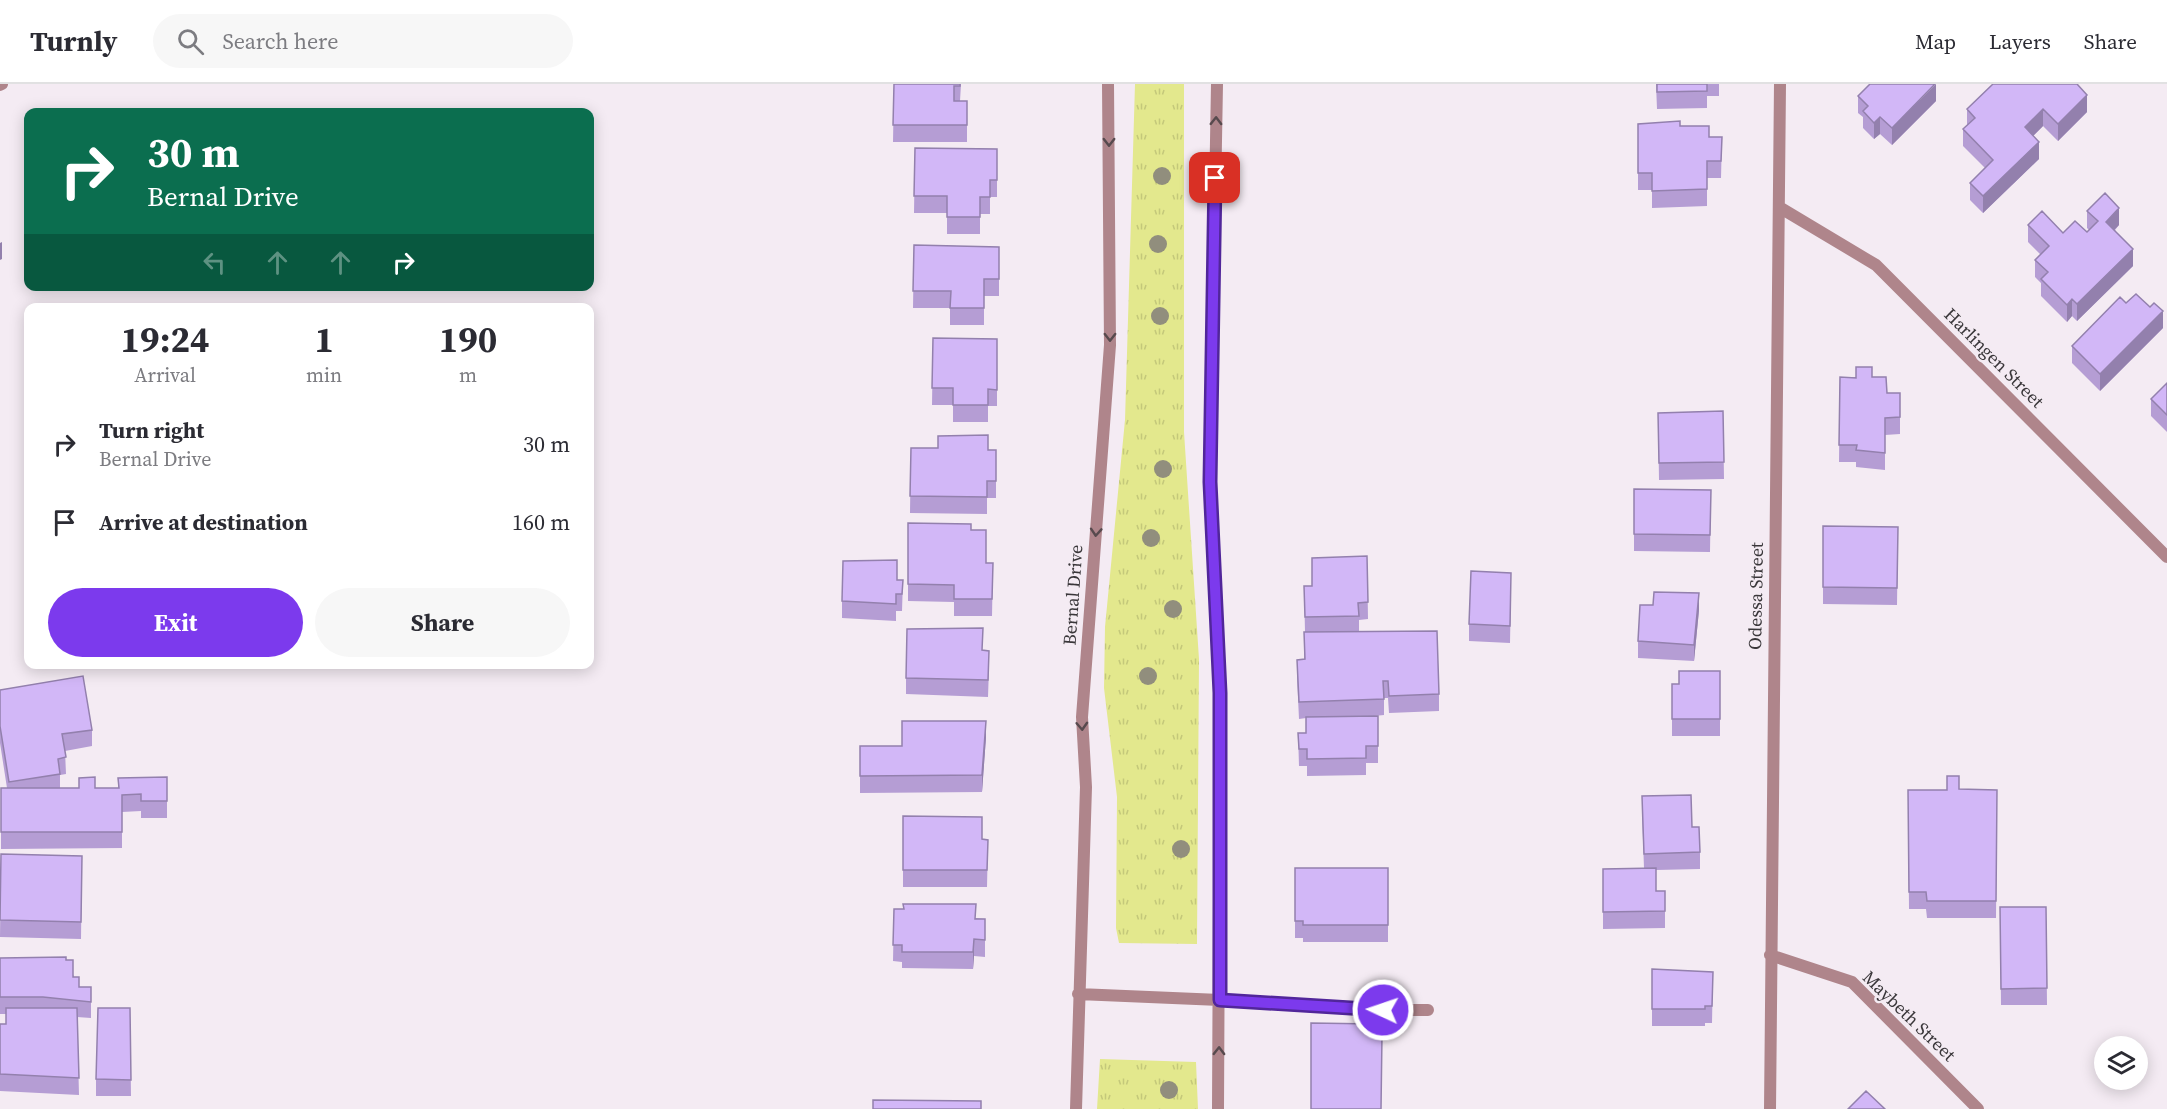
<!DOCTYPE html>
<html lang="en">
<head>
<meta charset="utf-8">
<style>
	:root { --surface:#fff; --page:#f7f7f7; --text:#2b2b33; --muted:#7c7c81; --line:#e1e1e2; --accent:#7c3aed }
	body { margin:0; font-family:"Source Serif 4",serif; background:var(--page); color:var(--text); height:100vh; display:flex; flex-direction:column; font-size:22px; white-space:nowrap }
	* { box-sizing:border-box; margin:0 }
	p { font-size:20px; color:var(--muted) }
	.icon { flex:none; width:33px; height:33px; fill:none; stroke:currentColor; stroke-width:2; stroke-linecap:round; stroke-linejoin:round }
	.map { position:relative; flex:1; overflow:hidden }
	.panel { position:absolute; left:24px; top:219px; width:570px; height:366px; display:flex; flex-direction:column; background:var(--surface); border-radius:12px; box-shadow:0 3px 15px #0003 }
	.panel>* { flex:none }
	.hud { position:absolute; left:24px; top:24px; width:570px; height:183px; border-radius:12px; box-shadow:0 3px 15px #0003; background:#0b6e4f; color:#fff; overflow:hidden }
	.buttons { position:absolute; left:2094px; top:952px; display:grid; gap:12px }
	.buttons a { display:grid; place-items:center; width:54px; height:54px; border-radius:50%; background:var(--surface); box-shadow:0 3px 15px #0003; font-size:30px }
	.pin { position:absolute; display:grid; place-items:center; width:51px; height:51px; color:#fff; margin:-26px; border-radius:12px; box-shadow:0 3px 9px #0006 }
	.me { position:absolute; width:66px; margin:-33px; rotate:273deg; stroke-linejoin:round; filter:drop-shadow(0 0 4px #0008) }
	.turn { display:flex; align-items:center; gap:21px; height:126px; padding:0 24px; font-size:27px }
	.turn .icon { width:78px; height:78px; stroke-width:2.5 }
	.turn b { display:block; font-size:42px; line-height:51px }
	.lanes { display:flex; align-items:center; height:57px; padding:0 24px; background:#0003; justify-content:center; gap:30px; direction:ltr }
	.lanes .off { opacity:.35 }
	.eta { display:flex; justify-content:space-evenly; align-items:center; height:102px; text-align:center }
	.eta b { font-size:36px; font-weight:700; line-height:42px }
	.cta { display:flex; gap:12px; margin-top:auto; padding:12px 24px }
	.cta a { flex:1; height:69px; border-radius:36px; background:var(--accent); color:#fff; font-size:24px; font-weight:700; line-height:69px; text-align:center }
	.cta a+a { background:var(--page); color:var(--text) }
	ul { padding:0; list-style:none }
	li { display:flex; align-items:center; gap:18px; height:78px; padding:0 24px }
	li div { flex:1 }
	li b { display:block; font-size:22px }
	li em { font-style:normal }
	header { display:flex; align-items:center; gap:36px; box-sizing:border-box; height:84px; padding:0 30px; background:var(--surface); border-bottom:2px solid var(--line) }
	header strong { font-size:28px }
	nav { display:flex; gap:33px; margin-inline-start:auto; font-size:21px }
	.search { width:420px; height:54px; background:var(--page); display:flex; align-items:center; gap:15px; box-sizing:border-box; padding:0 21px; border-radius:33px; color:var(--muted); font-size:22px }
	.map>svg:first-child { display:block }
</style>
</head>
<body>
<header>
<strong>Turnly</strong>
<div class="search"><svg class="icon" aria-label="search" viewBox="0 0 24 24"><circle cx="10" cy="10" r="6"/><path d="M15 15l6 6"/></svg>Search here</div>
<nav><a>Map</a><a>Layers</a><a>Share</a></nav>
</header>
<div class="map">
<svg width="2167" height="1025" viewBox="0 0 2167 1025">
	<defs>
		<pattern id="grass-tufts" width="24" height="20" patternUnits="userSpaceOnUse" patternTransform="scale(1.5)"><rect width="24" height="20" fill="#e3e88d"/><path d="M3 7l-1-3M5 7V3M7 7l1-3M15 17l-1-3M17 17v-4M19 17l1-3" fill="none" stroke="#c4c87a"/></pattern>
	</defs>
	<rect width="100%" height="100%" fill="#f4ebf3"/>
	<path fill="url(#grass-tufts)" d="M1135 0H1184V348L1199 575 1197 860 1119 859 1116 844 1117 713 1104 604 1105 543 1125 336Z
		M1100 975 1196 978 1198 1025H1097Z"/>
	<g fill="none" stroke-linecap="round" stroke-linejoin="round">
		<path stroke="#af858b" stroke-width="12" d="M1220 916 1383 926H1428"/>
		<path stroke="#af858b" stroke-width="12" d="M0 1 2 0
			M1779 123 1876 181 2167 473
			M1770 871 1852 898 1978 1025
			M1770 1025 1780 0"/>
		<path stroke="#af858b" stroke-width="12" d="M1217 0 1210 398 1220 609 1218 1025
			M1078 910 1220 916
			M1076 1025 1086 703 1082 633 1110 261 1108 0"/>
	</g>
	<g fill="#918e7d">
		<circle cx="1162" cy="92" r="9"/>
		<circle cx="1158" cy="160" r="9"/>
		<circle cx="1160" cy="232" r="9"/>
		<circle cx="1163" cy="385" r="9"/>
		<circle cx="1151" cy="454" r="9"/>
		<circle cx="1173" cy="525" r="9"/>
		<circle cx="1148" cy="592" r="9"/>
		<circle cx="1181" cy="765" r="9"/>
		<circle cx="1169" cy="1006" r="9"/>
	</g>
	<path fill="#b59dd4" d="M894 0H961L960 17H967V58H893Z
		M1656 0H1719V12H1707V24L1657 25Z
		M1993 0 2087 28 2058 57 2043 42 2033 52 2039 75 1983 129 1970 116V99L1985 84 1963 62V45L1967 42V25Z
		M1858 12 1936 17 1892 61 1880 50 1874 55 1863 44V33L1858 29Z
		M1638 40 1680 42 1709 53H1722L1721 94H1707V122L1652 124V106H1638Z
		M915 64 997 65V113H990V130H980V150H947V129H914Z
		M2087 127 2119 141 2115 146 2133 182 2077 237 2072 232 2067 238 2041 212V199L2035 193V176L2041 171 2028 158V141L2063 149 2087 148 2089 146 2087 144Z
		M914 161 999 163V212H984V241H950V224H913Z
		M2163 244 2100 307 2072 279V262Z
		M933 254 997 255V322H988V338H953V321H932Z
		M1840 293H1872L1887 309 1900 333V350L1885 351V386L1856 383V378H1839Z
		M2167 299V348L2151 332V315Z
		M1723 327 1724 395 1659 396 1658 329Z
		M911 364 996 366V414H987V430L910 429Z
		M1634 405 1711 406 1710 468 1634 467Z
		M908 439 971 446 986 479H993L992 532H954V518L908 517Z
		M1823 442 1898 443 1897 521 1823 520Z
		M1367 472 1368 535 1359 536V548L1439 610V627L1389 629 1388 614H1384V631L1374 632H1378V679H1366V691L1307 692V682H1299L1298 649H1306V634L1299 635 1297 593V576L1304 575V548H1305L1304 502H1312Z
		M897 496H903L902 527H896V537L842 534V517Z
		M1511 505 1510 559 1469 557V540Z
		M1699 526 1694 577 1638 574V557Z
		M983 566 989 584 988 613 906 610V594Z
		M1720 587V652H1672V600H1679Z
		M0 606 92 646V662L65 667 66 690 60 691V704H118V694L167 717V734H141V727L122 728V764L1 765V704H7L0 659Z
		M986 653 982 708 860 709V662H902Z
		M1908 706H1997L1996 834H1927L1926 825H1909Z
		M1642 729 1692 743 1700 768V785L1656 786V807H1665V844L1603 845V785L1644 784Z
		M903 732 982 755 988 756 987 803H903Z
		M1 770 82 772 81 855 0 853Z
		M1295 784H1388V858H1303V854H1295Z
		M2000 823H2046L2047 921H2001Z
		M894 825 985 835V873L974 872 973 885 902 884V878L893 877Z
		M0 874 66 876 79 903H91V934L77 933 79 1011 0 1007V940H6V930H0Z
		M1652 885 1713 888 1712 939H1705V942H1652Z
		M130 924 131 1012H96V995Z"/>
	<path fill="#9380ad" d="M1936 0V17L1892 61V44Z
		M2087 11V28L2058 57V40Z
		M2043 25V42L2025 60V43Z
		M1880 33V50L1874 55V39Z
		M2039 58V75L1983 129V112Z
		M2119 124V141L2106 154V138Z
		M2 158V175L0 176V159Z
		M2133 165V182L2077 237V220Z
		M2072 215V232L2067 238V221Z
		M2163 227V244L2100 307V290Z
		M1699 509V526L1694 577V561Z
		M986 637V653L982 708V691Z
		M974 855V872L973 885V868Z"/>
	<path fill="#d2b7f7" stroke="#9380ad" stroke-width="1.5" d="M894 0H960V2H954V17H967V41H893Z
		M1657 0H1707V7L1657 8Z
		M1870 0H1935L1892 44 1880 33 1874 39 1863 27 1868 22 1858 12Z
		M1993 0H2077L2087 11 2058 40 2043 25 2025 43 2039 58 1983 112 1970 99 1993 76 1963 45 1975 34 1967 25Z
		M1680 37V42H1709V53H1722L1721 77H1707V105L1652 107V89H1638V40Z
		M915 64 997 65V96H990V113H980V133H947V112H914Z
		M2105 109 2119 124 2106 138 2133 165 2077 220 2072 215 2067 221 2041 195 2048 188 2035 176 2049 162 2028 141 2042 127 2063 149 2075 137 2087 148 2098 137 2087 127Z
		M914 161 999 163V195H984V224H950L951 207H913Z
		M2136 210 2150 223 2154 219 2163 227 2100 290 2072 262 2120 213 2126 219Z
		M933 254 997 255V306L988 305V321H953V304H932Z
		M1856 283H1872V293H1886L1887 309H1900V333L1885 334V369L1856 366 1857 361H1839L1840 293 1856 294Z
		M2167 299V331L2151 315Z
		M1723 327 1724 378 1659 379 1658 329Z
		M988 351V366H996V397H987V413L910 412 911 364H938V352Z
		M1634 405 1711 406 1710 451 1634 450Z
		M908 439 971 440V446H986V479H993L992 515H954V501L908 500Z
		M1823 442 1898 443 1897 504 1823 503Z
		M1367 472 1368 518 1358 519 1359 532 1305 533 1304 502H1312V474Z
		M897 476V496H903L902 510H896V520L842 517 843 477Z
		M1471 487 1511 489 1510 542 1469 540Z
		M1654 508 1699 509 1694 561 1638 557 1640 521H1653Z
		M983 544 982 566 989 567 988 596 906 594 907 545Z
		M1437 547 1439 610 1389 612 1388 597H1383L1384 615 1299 618 1297 576 1305 575 1304 548Z
		M1679 587H1720V635H1672V600H1679Z
		M83 592 92 646 62 650 66 673 58 675 60 690 9 698 0 642V606Z
		M1378 632V662H1366V674L1307 675V665H1299L1298 649H1306V633Z
		M902 637H986L982 691 860 692V662H902Z
		M1947 692H1959V705L1997 706 1996 817H1927L1926 808H1909L1908 706H1947Z
		M95 693V704H119L118 694 167 693V717H141V710L122 711V748H1V704H79V694Z
		M1691 711 1692 743H1699L1700 768 1644 770 1642 712Z
		M903 732 982 733V755L988 756 987 786H903Z
		M1 770 82 772 81 838 0 836Z
		M1295 784H1388V841H1303V837H1295Z
		M1656 784V807H1665V827L1603 828V785Z
		M903 820H976L975 835H985V856L974 855 973 868H902V861H893L894 825H904Z
		M2000 823H2046L2047 904 2001 905Z
		M66 873V876H73V893H79V903H91V918L43 913H0V874Z
		M1652 885 1713 888 1712 922H1705V925H1652Z
		M6 924H77L79 994 0 990V940H6Z
		M98 924H130L131 996 96 995Z
		M1311 939 1374 940V951H1382L1381 1025H1311Z
		M1866 1007 1885 1025H1848Z
		M873 1016 981 1017V1025H873Z"/>
	<defs><path id="oneway-chevron" d="M-2-3.5L2.5 0L-2 3.5" fill="none" stroke-width="1.6" stroke-linecap="round" stroke-linejoin="round" transform="scale(1.5)"/></defs>
	<g stroke="#574a4e">
		<use href="#oneway-chevron" transform="translate(1216 37) rotate(-89)"/>
		<use href="#oneway-chevron" transform="translate(1109 58) rotate(90)"/>
		<use href="#oneway-chevron" transform="translate(1110 253) rotate(90)"/>
		<use href="#oneway-chevron" transform="translate(1096 448) rotate(94)"/>
		<use href="#oneway-chevron" transform="translate(1082 642) rotate(87)"/>
		<use href="#oneway-chevron" transform="translate(1219 967) rotate(-89)"/>
	</g>
	<g fill="none" stroke-linecap="round" stroke-linejoin="round">
		<g stroke="#51269a" stroke-width="15">
			<path id="route" d="M1215 94 1210 398 1220 609V916L1383 926"/>
		</g>
		<use href="#route" stroke="#7c3aed" stroke-width="10"/>
	</g>
	<g text-anchor="middle" stroke-width="5" stroke-linejoin="round" paint-order="stroke">
		<g font-size="18" fill="#3a373a" stroke="#f4ebf3">
			<text transform="translate(1994 274) rotate(45)" y="6">Harlingen Street</text>
			<text transform="translate(1073 511) rotate(-86)" y="6">Bernal Drive</text>
			<text transform="translate(1756 512) rotate(-89)" y="6">Odessa Street</text>
			<text transform="translate(1909 932) rotate(44)" y="6">Maybeth Street</text>
		</g>
	</g>
</svg>
<div class="buttons">
<a><svg class="icon" aria-label="layers" viewBox="0 0 24 24"><path d="M12 4l9 5-9 5-9-5zM3 14l9 5 9-5"/></svg></a>
</div>
<div class="pin" style="left:1215px;top:94px;background:#d93025"><svg class="icon" aria-label="arrive" viewBox="0 0 24 24"><path d="M6 21V4h12l-3 4 3 4H6"/></svg></div>
<svg class="me" style="left:1383px;top:926px" viewBox="-20 -20 40 40"><circle r="17" fill="#7c3aed" stroke="#fff" stroke-width="3"/><path d="M0-11L8 9 0 5-8 9z" fill="#fff"/></svg>
<div class="hud">
<div class="turn"><svg class="icon" aria-label="right" viewBox="0 0 24 24"><path d="M7 20v-9h11M14 6l5 5-5 5"/></svg><div><b>30 m</b>Bernal Drive</div></div>
<div class="lanes"><svg class="icon off" aria-label="left" viewBox="0 0 24 24"><path d="M17 20v-9H6M10 6l-5 5 5 5"/></svg><svg class="icon off" aria-label="ahead" viewBox="0 0 24 24"><path d="M12 20V5M6 11l6-6 6 6"/></svg><svg class="icon off" aria-label="ahead" viewBox="0 0 24 24"><path d="M12 20V5M6 11l6-6 6 6"/></svg><svg class="icon" aria-label="right" viewBox="0 0 24 24"><path d="M7 20v-9h11M14 6l5 5-5 5"/></svg></div>
</div>
<section class="panel">
<div class="eta">
<div><b>19:24</b><p>Arrival</p></div>
<div><b>1</b><p>min</p></div>
<div><b>190</b><p>m</p></div>
</div>
<ul>
<li><svg class="icon" aria-label="right" viewBox="0 0 24 24"><path d="M7 20v-9h11M14 6l5 5-5 5"/></svg><div><b>Turn right</b><p>Bernal Drive</p></div><em>30 m</em></li>
<li><svg class="icon" aria-label="arrive" viewBox="0 0 24 24"><path d="M6 21V4h12l-3 4 3 4H6"/></svg><div><b>Arrive at destination</b></div><em>160 m</em></li>
</ul>
<div class="cta"><a>Exit</a><a>Share</a></div>
</section>
</div>
</body>
</html>
